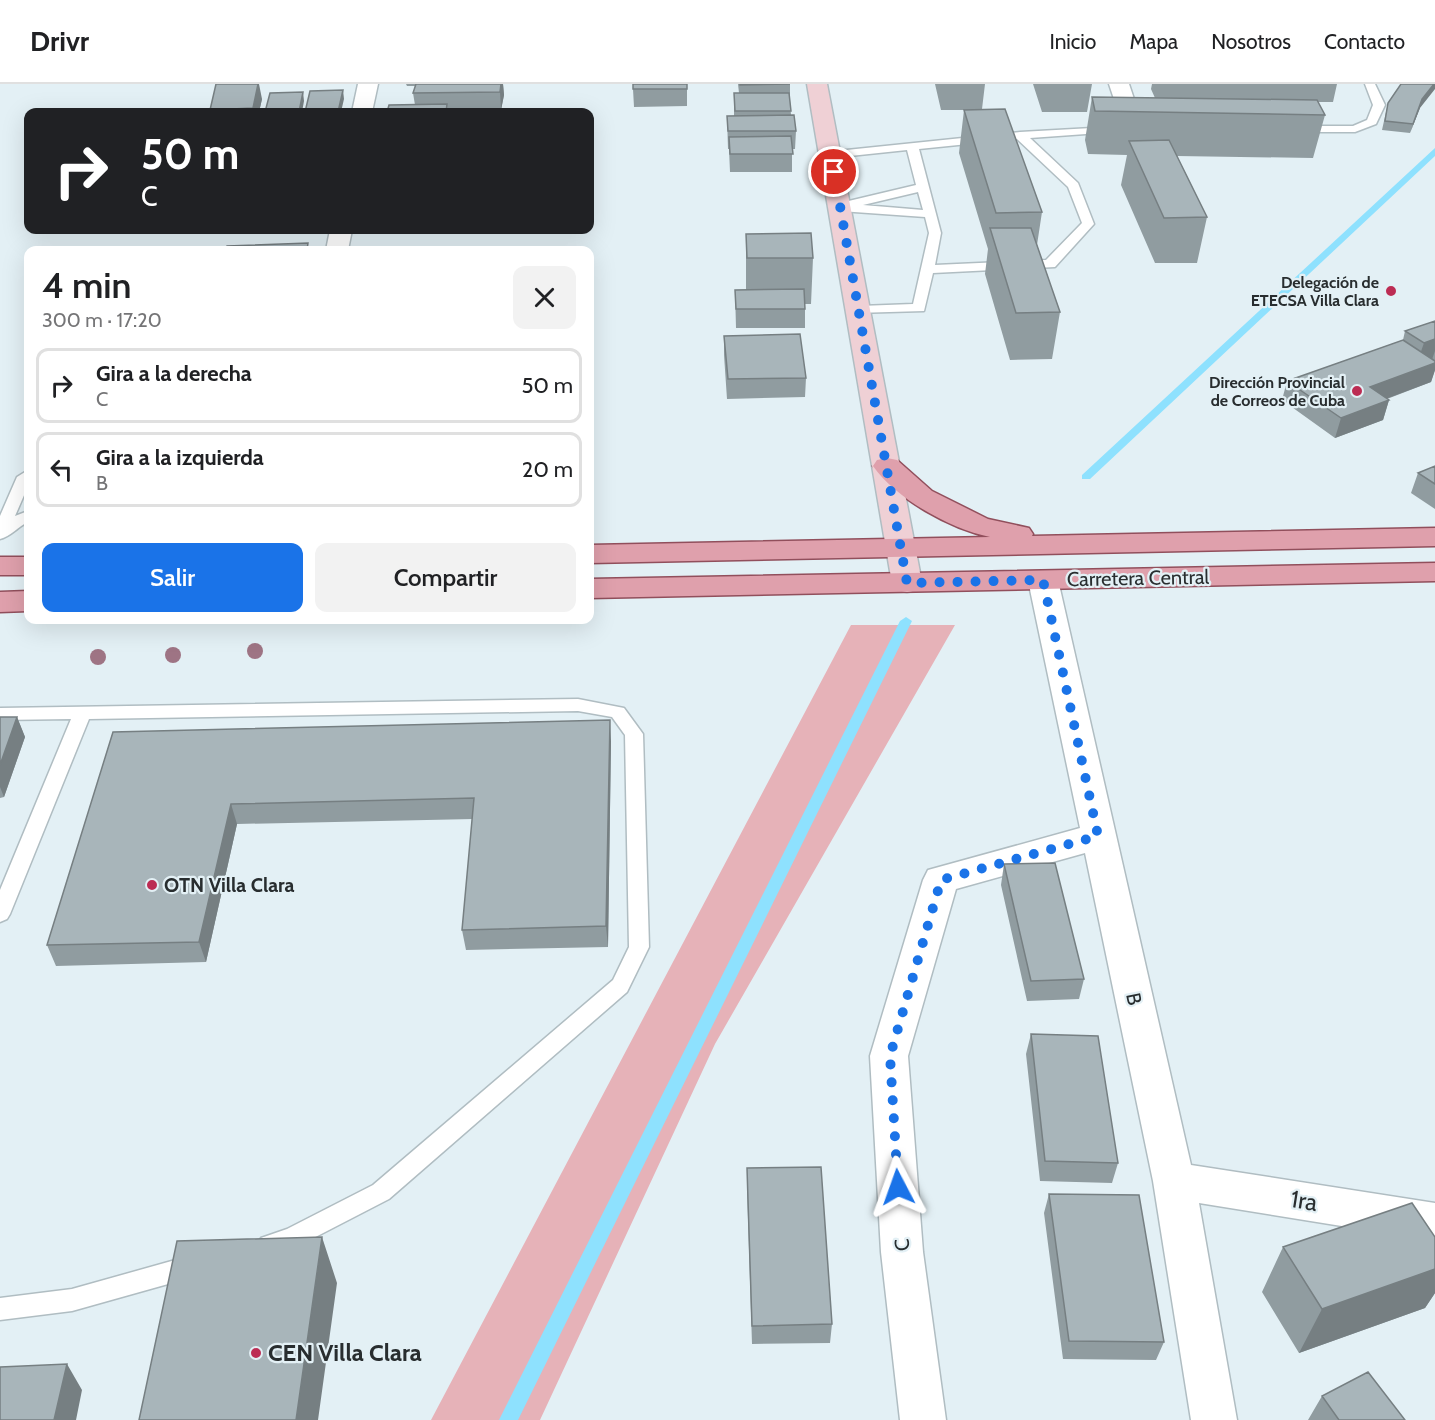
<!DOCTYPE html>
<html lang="es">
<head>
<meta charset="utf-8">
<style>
	:root { --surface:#fff; --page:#f2f2f2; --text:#202124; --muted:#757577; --line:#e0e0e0; --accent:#1a73e8 }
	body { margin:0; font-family:Cabin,sans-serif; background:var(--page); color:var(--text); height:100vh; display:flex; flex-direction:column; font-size:22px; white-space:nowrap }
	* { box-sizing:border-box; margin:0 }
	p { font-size:20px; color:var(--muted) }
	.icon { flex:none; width:33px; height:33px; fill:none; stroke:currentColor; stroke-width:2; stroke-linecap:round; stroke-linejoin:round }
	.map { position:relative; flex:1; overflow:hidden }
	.sheet { position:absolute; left:24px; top:162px; width:570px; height:378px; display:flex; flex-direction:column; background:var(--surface); border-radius:12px; box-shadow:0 6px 24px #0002 }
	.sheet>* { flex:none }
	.hud { position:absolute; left:24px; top:24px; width:570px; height:126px; border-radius:12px; box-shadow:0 6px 24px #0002; background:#202124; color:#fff; overflow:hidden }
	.pin { position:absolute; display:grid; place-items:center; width:51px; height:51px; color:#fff; margin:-26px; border:3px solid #fff; border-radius:50%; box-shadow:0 2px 6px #0007 }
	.me { position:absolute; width:66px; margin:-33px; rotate:356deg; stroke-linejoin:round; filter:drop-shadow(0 0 4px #0008) }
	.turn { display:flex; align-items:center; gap:21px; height:126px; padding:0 18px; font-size:27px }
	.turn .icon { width:78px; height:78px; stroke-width:2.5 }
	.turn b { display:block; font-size:42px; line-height:51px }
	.round { display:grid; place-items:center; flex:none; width:63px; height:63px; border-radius:12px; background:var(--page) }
	.headline { display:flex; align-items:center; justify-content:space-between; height:102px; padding:0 18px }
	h1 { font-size:36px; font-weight:600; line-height:45px }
	.primary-button { display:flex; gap:12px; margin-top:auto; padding:12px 18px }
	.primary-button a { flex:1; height:69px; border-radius:12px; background:var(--accent); color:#fff; font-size:24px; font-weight:600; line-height:69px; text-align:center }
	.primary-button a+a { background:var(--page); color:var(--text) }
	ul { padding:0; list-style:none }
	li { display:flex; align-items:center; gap:18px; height:75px; margin:0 12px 9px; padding:0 6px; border:3px solid var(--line); border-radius:12px }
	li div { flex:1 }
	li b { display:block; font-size:22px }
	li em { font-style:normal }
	header { display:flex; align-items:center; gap:36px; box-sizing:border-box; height:84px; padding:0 30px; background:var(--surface); border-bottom:2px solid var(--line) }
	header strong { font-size:28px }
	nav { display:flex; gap:33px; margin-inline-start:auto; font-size:21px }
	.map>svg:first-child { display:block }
</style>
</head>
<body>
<header>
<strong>Drivr</strong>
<nav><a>Inicio</a><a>Mapa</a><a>Nosotros</a><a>Contacto</a></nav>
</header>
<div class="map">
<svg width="1435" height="1336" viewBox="0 0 1435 1336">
	<rect width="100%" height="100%" fill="#e3f0f5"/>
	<path fill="#e6b2b8" d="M851 541H955L715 960 540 1336H431Z"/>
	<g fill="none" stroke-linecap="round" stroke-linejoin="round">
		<path fill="#8ee1fe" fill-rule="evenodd" d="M1435 64V72L1090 395H1082V391Z
			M906 533 912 537 518 1336H499L900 537Z"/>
		<g stroke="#b0bdc2" stroke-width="3">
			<path id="lane" d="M1365 0H1375L1385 21 1376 40 1355 48H1297L1291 45 1297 42H1353L1367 36 1373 21Z
				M1110 43 1114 44V48L1030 54 1078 99 1094 140 1055 183 933 189 924 227 855 229 853 226 855 223 860 222 913 220 929 149 925 133 840 127 834 123 836 120 916 101 907 66 831 74 827 72V68L1020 48ZM1017 55 1068 103 1082 139 1046 176 935 181 941 149 919 65ZM918 108 923 126 863 121Z
				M25 388 28 389V402L15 432 28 427V438C19 442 10 453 0 455V432L17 393Z
				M578 615 624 624 643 650 649 863 627 908 389 1115 300 1161 269 1172 261 1168 257 1161 261 1154 287 1145 373 1101 613 896 629 863 625 651 612 633 578 627 89 635 10 830 7 835 0 838V806L71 635 0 636V624Z
				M193 1171 201 1174 205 1182 201 1190 193 1193 72 1227 0 1236V1214L72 1205Z"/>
		</g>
		<g stroke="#b0bdc2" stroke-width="3">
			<path id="street" d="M358 0H378L372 28H352Z
				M1109 0H1129L1144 45 1141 49 1134 51 1127 49 1124 45Z
				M330 146H352L348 166H326Z
				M1043 487 1053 489 1058 496 1191 1081 1435 1119V1157L1199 1119 1237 1336H1191L1153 1097 1085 769 956 805 908 972 923 1168 946 1336H900L881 1168 870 972 923 796 928 786 1080 744 1028 496 1033 489Z"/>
		</g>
		<g stroke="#b0bdc2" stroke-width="3">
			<path id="secondary" d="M807 0H827L922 499 918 506 907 508 896 506 892 499Z"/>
		</g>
		<g stroke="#914f5c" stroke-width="3">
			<path id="primary" d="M887 374 897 376 932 407 988 435 1029 444 1033 450 1032 452 1435 444V462L590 479V461L990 453C951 445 896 415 873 382L877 376Z
				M0 473H28V491H0Z
				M1435 479V497L590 514V495Z
				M28 507V527L0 528V508Z"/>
		</g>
		<use href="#lane" fill="#fff" fill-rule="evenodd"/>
		<use href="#street" fill="#fff" fill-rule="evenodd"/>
		<use href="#secondary" fill="#efd0d5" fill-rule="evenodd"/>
		<use href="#primary" fill="#dfa0ac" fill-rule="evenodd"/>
	</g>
	<g fill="#9e7484">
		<circle cx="255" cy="567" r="8"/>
		<circle cx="173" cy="571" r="8"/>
		<circle cx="98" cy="573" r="8"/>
	</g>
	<path fill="#909ca0" d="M406 0H503L504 11 501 26H448L415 21 413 9 415 2H407Z
		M687 0V22L634 23 633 5Z
		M738 0H790V16L791 31 796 47 795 65H792V88H730L729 65H728L727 32H734V9H739Z
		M935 0H985L982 25 1042 128 1037 161 1060 228 1052 275 1010 276 985 190 988 165 959 69 964 26H941Z
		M1033 0H1092L1087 28H1042Z
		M1152 0H1337L1333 18H1318L1325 31 1313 74 1177 72 1207 133 1197 179H1155L1121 101 1127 71 1088 70 1085 56 1092 13 1155 14 1151 5Z
		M262 15 259 28H210V26Z
		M1388 19 1420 24 1410 49 1382 46Z
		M746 150 813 174 811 220H805V244H736L735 206H746Z
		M1435 237V286L1431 298 1387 315 1389 316 1383 336 1335 354 1282 316 1287 297 1403 256 1405 247Z
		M724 252 806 294 805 313 727 315 724 271Z
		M1435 382V425L1411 409 1418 389Z
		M0 633H17L25 653 4 713 0 714Z
		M113 648 611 657 608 863 466 866 462 846 473 735 237 740 206 878 56 882 47 861Z
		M1004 780 1084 895 1079 915 1027 917 1001 801Z
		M1031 950 1118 1079 1112 1099 1040 1097 1026 970Z
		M747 1084 832 1240 830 1259 752 1260 747 1104Z
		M1049 1110 1164 1258 1156 1276 1063 1275 1044 1129Z
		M1435 1153V1209L1425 1224 1299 1269 1262 1208 1283 1163Z
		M1322 1312 1405 1336H1308Z"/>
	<path fill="#767f82" d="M258 0H259L262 15 259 28H254L253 24Z
		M501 0H503L504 11 501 26 500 8Z
		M1434 0H1435V5L1420 24 1410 49 1422 15Z
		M343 6 344 15 341 28H338Z
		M303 8 304 17 302 28H299Z
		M1435 255V267L1430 281 1435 279V286L1431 298 1364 323 1370 303 1414 287 1424 259Z
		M1389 316 1383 336 1335 354 1341 334Z
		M17 633 25 653 4 713 0 703V681Z
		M610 636 611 657 608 863 606 842Z
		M231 720 237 740 206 878 199 858Z
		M322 1153 337 1199 318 1336H296Z
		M1435 1185V1209L1425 1224 1299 1269 1322 1225Z
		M67 1280 82 1306 76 1336H54Z"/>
	<path fill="#a8b5ba" stroke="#767f82" stroke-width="1.5" d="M216 0H258L253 24 210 26Z
		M416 0H501L500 8 413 9Z
		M633 0H687V5H633Z
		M740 0H790L740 1Z
		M1401 0H1434L1422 15 1413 40 1385 37 1388 19Z
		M343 6 338 28H305L310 7Z
		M303 8 299 28H265L270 9Z
		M734 9H789L791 27H735Z
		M1092 13 1317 16 1325 31 1095 27Z
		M447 20 446 28H387L389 21Z
		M1005 25 1042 128 996 129 964 26Z
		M794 31 796 47H728L727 32Z
		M791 52 793 70H730L729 53Z
		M1169 56 1207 133 1164 134 1129 57Z
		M990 144H1031L1060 228 1016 229Z
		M811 149 813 174H747L746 150Z
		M308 159 307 166H226L227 162Z
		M804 205 805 225H736L735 206Z
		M1435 237V255L1424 259 1405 247Z
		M800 250 806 294 728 295 724 252Z
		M1403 256 1435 277V279L1370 303 1389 316 1341 334 1287 297Z
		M1435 382V400L1418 389Z
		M0 633H17L0 681Z
		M610 636 606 842 462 846 474 714 231 720 199 858 47 861 113 648Z
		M1055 779 1084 895 1031 897 1004 780Z
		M1031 950 1098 952 1118 1079 1045 1077Z
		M821 1083 832 1240 752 1242 747 1084Z
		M1049 1110 1139 1111 1164 1258 1069 1257Z
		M1412 1119 1435 1153V1185L1322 1225 1283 1163Z
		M322 1153 296 1336H139L177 1157Z
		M67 1280 54 1336H0V1283Z
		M1368 1288 1405 1336H1339L1322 1312Z"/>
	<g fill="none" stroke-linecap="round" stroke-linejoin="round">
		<path stroke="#1a73e8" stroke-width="10" stroke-dasharray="0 18" d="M834 88 907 499 1043 496 1098 752 941 796 890 972 898 1103"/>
	</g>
	<g fill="#bc2c53" stroke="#e3f0f5" stroke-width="2">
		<circle cx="1391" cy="207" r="6"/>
		<circle cx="1357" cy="307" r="6"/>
		<circle cx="152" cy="801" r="6"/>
		<circle cx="256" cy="1269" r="6"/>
	</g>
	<g text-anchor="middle" stroke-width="4.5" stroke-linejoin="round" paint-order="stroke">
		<g font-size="16" font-weight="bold" fill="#282d2f" stroke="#e3f0f5" text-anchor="end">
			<text x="1379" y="204">Delegación de<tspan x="1379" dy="18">ETECSA Villa Clara</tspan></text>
			<text x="1345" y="304">Dirección Provincial<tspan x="1345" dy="18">de Correos de Cuba</tspan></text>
		</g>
		<g font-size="20" fill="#282d2f" stroke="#e3f0f5">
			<text transform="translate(1138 494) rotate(-1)" y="7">Carretera Central</text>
			<text transform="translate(1134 915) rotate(78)" y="7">B</text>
			<text transform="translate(902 1161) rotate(-95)" y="7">C</text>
		</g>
		<g font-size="20" font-weight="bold" fill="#282d2f" stroke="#e3f0f5" text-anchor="start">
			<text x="164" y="808">OTN Villa Clara</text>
		</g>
		<g font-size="24" fill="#282d2f" stroke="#e3f0f5">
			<text transform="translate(1304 1117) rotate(9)" y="8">1ra</text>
		</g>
		<g font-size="24" font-weight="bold" fill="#282d2f" stroke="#e3f0f5" text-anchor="start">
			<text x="268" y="1277">CEN Villa Clara</text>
		</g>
	</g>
</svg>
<div class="pin" style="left:834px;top:88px;background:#d93025"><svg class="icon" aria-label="arrive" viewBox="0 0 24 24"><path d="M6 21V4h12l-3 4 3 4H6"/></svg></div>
<svg class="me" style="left:898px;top:1103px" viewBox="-20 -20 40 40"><path d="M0-17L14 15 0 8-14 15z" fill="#1a73e8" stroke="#fff" stroke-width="4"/></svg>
<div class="hud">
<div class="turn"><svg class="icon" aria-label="right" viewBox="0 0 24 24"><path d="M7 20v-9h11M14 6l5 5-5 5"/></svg><div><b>50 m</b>C</div></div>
</div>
<section class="sheet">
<div class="headline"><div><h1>4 min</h1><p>300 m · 17:20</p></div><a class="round"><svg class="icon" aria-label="close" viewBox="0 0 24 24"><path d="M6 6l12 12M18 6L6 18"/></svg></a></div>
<ul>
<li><svg class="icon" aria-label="right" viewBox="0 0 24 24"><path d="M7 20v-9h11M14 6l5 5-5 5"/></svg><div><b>Gira a la derecha</b><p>C</p></div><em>50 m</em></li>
<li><svg class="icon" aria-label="left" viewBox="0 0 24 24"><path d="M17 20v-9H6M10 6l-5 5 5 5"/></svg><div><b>Gira a la izquierda</b><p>B</p></div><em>20 m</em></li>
</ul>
<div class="primary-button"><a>Salir</a><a>Compartir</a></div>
</section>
</div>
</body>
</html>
